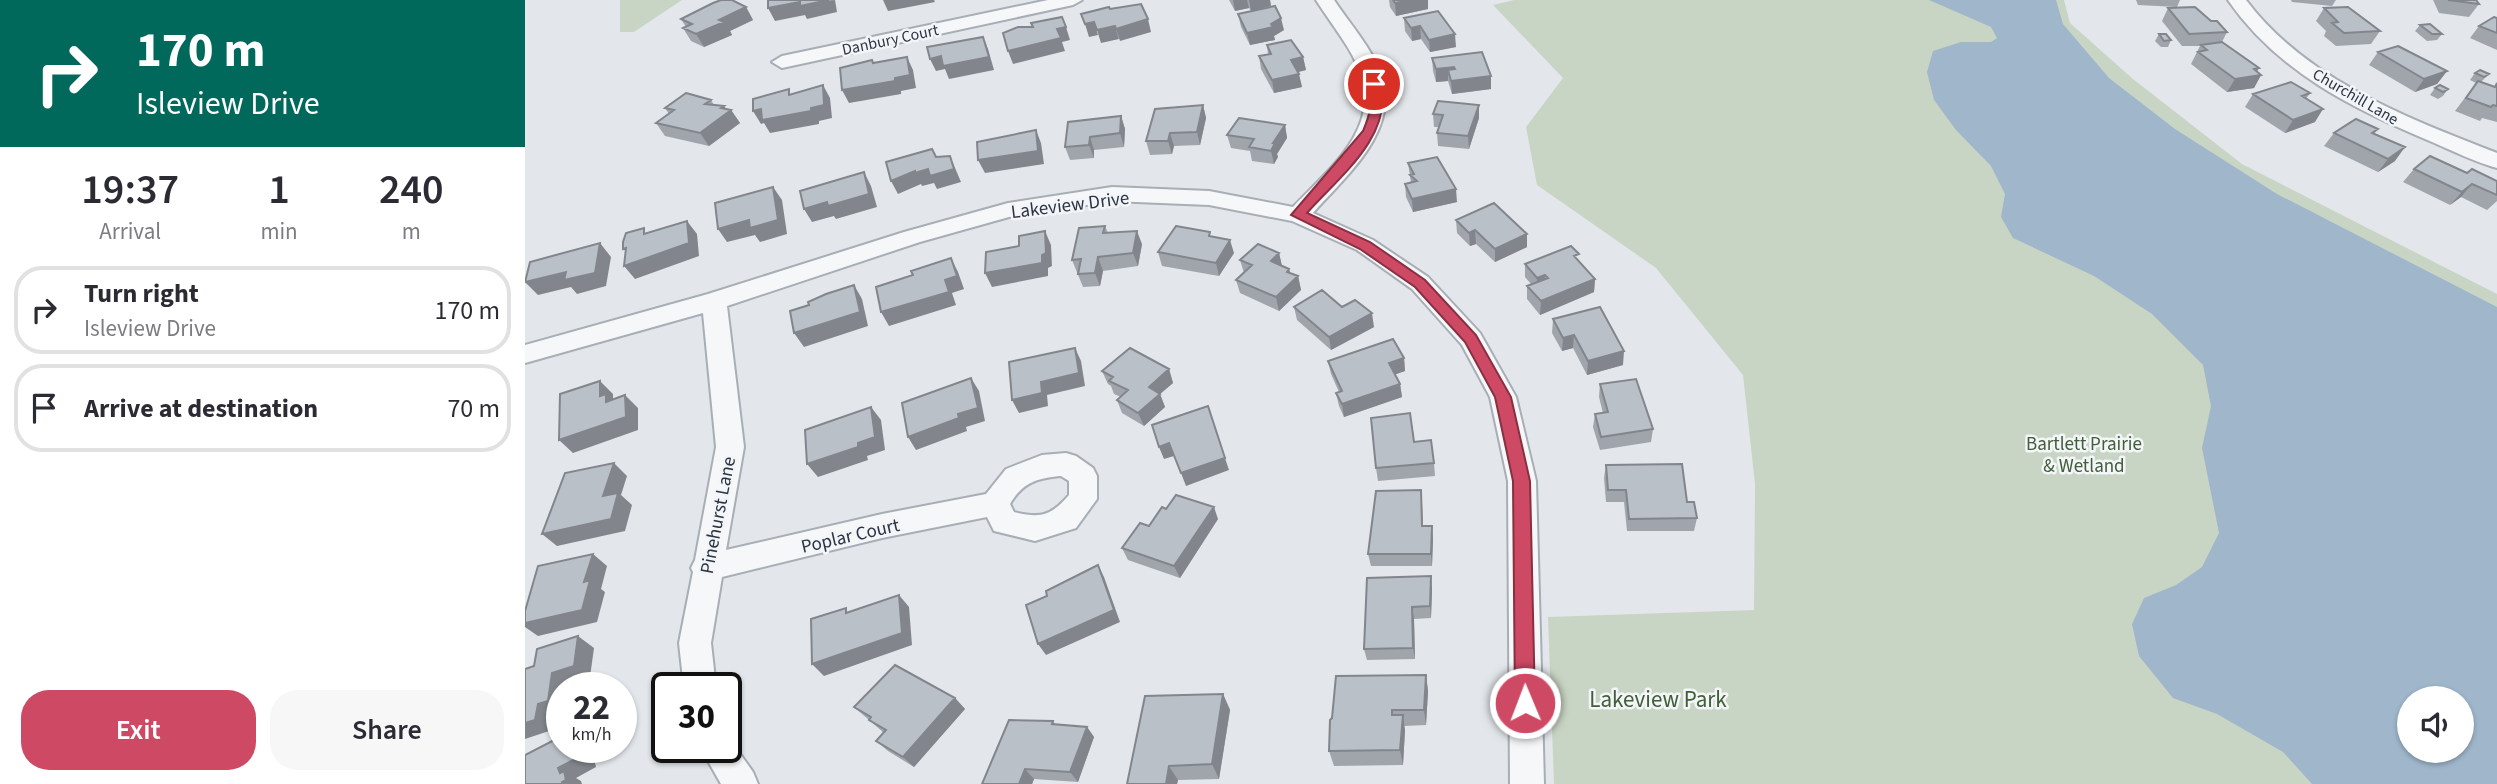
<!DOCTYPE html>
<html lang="en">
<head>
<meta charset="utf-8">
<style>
	:root { --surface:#fff; --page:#f7f7f7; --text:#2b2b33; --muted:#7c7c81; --line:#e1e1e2; --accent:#ce4a64 }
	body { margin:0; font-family:"Source Sans 3",sans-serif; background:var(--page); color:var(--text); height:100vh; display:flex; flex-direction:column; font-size:26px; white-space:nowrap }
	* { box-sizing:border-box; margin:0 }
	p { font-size:23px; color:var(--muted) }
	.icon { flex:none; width:38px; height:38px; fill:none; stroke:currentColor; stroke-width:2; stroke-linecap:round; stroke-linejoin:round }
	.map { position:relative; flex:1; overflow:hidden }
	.sheet { display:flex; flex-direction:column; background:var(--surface); width:525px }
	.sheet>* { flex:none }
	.top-card { background:#00695c; color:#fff; overflow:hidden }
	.fabs { position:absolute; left:1872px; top:686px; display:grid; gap:14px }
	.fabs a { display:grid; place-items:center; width:77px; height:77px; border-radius:50%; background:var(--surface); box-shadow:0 2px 5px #0004; font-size:35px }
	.speed { position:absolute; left:21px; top:672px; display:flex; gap:14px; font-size:35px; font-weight:700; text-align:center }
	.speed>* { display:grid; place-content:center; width:91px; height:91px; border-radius:50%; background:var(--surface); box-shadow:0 2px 5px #0004; line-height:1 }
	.speed small { font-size:18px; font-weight:400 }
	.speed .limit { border:4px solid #111; border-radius:10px; background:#fff; color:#111 }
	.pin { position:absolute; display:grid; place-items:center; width:60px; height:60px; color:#fff; margin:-30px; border:4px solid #fff; border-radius:50%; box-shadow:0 2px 7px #0007 }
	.me { position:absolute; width:77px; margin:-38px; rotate:359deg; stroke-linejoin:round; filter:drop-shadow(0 0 5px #0008) }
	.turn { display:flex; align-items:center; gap:24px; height:147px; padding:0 21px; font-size:32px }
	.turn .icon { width:91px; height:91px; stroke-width:2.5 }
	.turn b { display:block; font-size:49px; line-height:60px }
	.eta { display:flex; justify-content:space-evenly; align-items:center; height:119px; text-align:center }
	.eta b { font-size:42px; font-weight:600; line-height:49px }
	.cta { display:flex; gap:14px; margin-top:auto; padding:14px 21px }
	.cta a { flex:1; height:80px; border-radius:28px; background:var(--accent); color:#fff; font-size:28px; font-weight:600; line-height:80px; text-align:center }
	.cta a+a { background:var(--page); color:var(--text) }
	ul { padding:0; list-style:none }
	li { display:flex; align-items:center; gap:21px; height:88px; margin:0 14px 10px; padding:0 7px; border:4px solid var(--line); border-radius:28px }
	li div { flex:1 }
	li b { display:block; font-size:26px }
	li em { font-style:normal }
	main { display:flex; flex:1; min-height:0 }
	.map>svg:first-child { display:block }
</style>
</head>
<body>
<main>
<section class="sheet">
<div class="top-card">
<div class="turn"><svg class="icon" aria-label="right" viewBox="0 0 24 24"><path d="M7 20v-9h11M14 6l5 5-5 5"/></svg><div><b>170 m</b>Isleview Drive</div></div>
</div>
<div class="eta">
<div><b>19:37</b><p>Arrival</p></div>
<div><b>1</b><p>min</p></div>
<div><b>240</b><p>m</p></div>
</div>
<ul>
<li><svg class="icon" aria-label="right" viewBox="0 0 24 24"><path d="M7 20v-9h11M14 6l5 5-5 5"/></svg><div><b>Turn right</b><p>Isleview Drive</p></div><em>170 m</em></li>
<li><svg class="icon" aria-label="arrive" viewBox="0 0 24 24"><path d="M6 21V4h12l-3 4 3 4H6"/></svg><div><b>Arrive at destination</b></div><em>70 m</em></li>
</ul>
<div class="cta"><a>Exit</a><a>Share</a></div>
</section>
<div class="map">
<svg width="1972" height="784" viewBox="0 0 1972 784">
	<rect width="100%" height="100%" fill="#e3e7eb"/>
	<path fill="#c9d5c4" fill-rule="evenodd" d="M95 0H157L109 32H95Z
		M989 0H1539L1545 23 1608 79 1717 164 1972 294V784H1029L1023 617 1229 610 1230 484 1218 375 1131 268 1012 185 1001 127 1038 78 968 5ZM1885 698H1937V751H1885Z"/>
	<path fill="#9fb6cb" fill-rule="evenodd" d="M1404 0H1531L1538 24 1584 78 1650 129 1752 194 1972 307V784H1787L1758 752 1692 714 1648 698 1614 656 1607 624 1619 598 1651 585 1677 567 1694 533 1677 448 1686 406 1678 365 1627 314 1569 276 1488 238 1476 217 1480 194 1466 166 1431 130 1409 100 1402 72 1408 51 1436 42H1466L1472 38 1466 27ZM1885 698H1937V751H1885Z"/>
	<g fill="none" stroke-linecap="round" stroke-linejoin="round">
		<g stroke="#a8aeb5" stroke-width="4">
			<path id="street" d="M523 0H557L548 5 257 68 247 62 257 56Z
				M791 0H809C825 24 846 47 856 74 876 130 822 175 788 213L848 240 903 277 955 333 991 397 1011 481 1019 784H985L983 481 965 397 937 345 887 289 832 250 767 221 684 205 587 201 484 217 395 242 202 306 219 447 201 550 357 514 461 494 481 469 517 455 541 453 551 456 568 468 572 476V499L551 528 510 541 469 531 462 517 357 538 197 577 186 643 191 688H159L154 643 168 572 166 568 170 560 191 447 178 313 0 363V345L183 294 379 232 483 203 587 187 684 191 768 207C802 171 855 130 836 75 827 48 806 24 791 0ZM536 476 544 481V495C525 517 515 518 489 512L485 504C497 483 512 478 536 476Z
				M1703 0H1721C1781 80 1882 118 1972 153V168C1950 162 1928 151 1907 142 1828 109 1753 72 1703 0Z
				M201 734 228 772 233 784H196L175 747H201Z"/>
		</g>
		<use href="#street" fill="#f6f7f9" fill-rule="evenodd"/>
	</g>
	<path fill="#a0a5ac" d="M704 0H745L746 6 726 11 724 8 710 11Z
		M864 0H903V9L871 16 865 7Z
		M1611 0H1655L1652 7 1613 5Z
		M1766 0H1811L1807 6 1767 2Z
		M1908 0H1952L1954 4 1944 17 1914 13Z
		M221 7 228 20 205 31 207 35 179 47 166 41 158 28 161 27 156 19Z
		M1643 8 1686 21 1702 32 1697 42 1734 68 1732 71 1736 75 1729 88 1702 92 1666 64 1675 46H1657L1637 21Z
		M1799 8 1855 31 1846 44 1811 46 1799 36 1801 31 1791 21Z
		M713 14 759 30 749 36 750 40 725 45 716 27Z
		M879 18 931 47 905 52 896 39 887 41 880 31Z
		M1972 18V50L1945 38 1954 26Z
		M1895 25 1917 34 1912 40 1902 41 1890 31Z
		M1634 34 1646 40 1643 47H1636L1630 41Z
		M742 45 778 57 781 70 773 72 777 87 749 93 736 69 734 56 743 54Z
		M1853 52 1922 71 1912 84 1890 92 1844 65Z
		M907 58 966 76V89L927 94 923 81 911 82 908 71Z
		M1950 73 1964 74 1956 82 1970 87 1972 83V122L1957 118 1955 121 1930 111 1951 83 1945 80Z
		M1910 88 1923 89 1918 96 1913 99 1905 95Z
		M1785 93 1781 99 1790 122 1760 133 1720 107 1728 94Z
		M186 100 189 105 206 110 215 123 184 146 140 136 131 123 144 114 140 108Z
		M678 105 681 118 675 145 649 146 647 154 625 155 621 141Z
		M954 105V118L944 149 913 146 912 133 914 127H909L908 114Z
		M596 116 600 129 599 147 569 150V158L545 160 540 147Z
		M760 125 762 138 752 154 753 157 749 164 727 161 725 151 706 148 702 135Z
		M1853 129 1849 134 1870 161 1853 172 1799 146 1809 133Z
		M883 163 932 202 888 212 881 197 880 184 886 183Z
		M1889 169 1942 173 1972 181V201L1962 210 1936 197 1925 205 1878 182Z
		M931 220 1002 234V247L970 262 951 244 945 246 932 233Z
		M580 226 583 233 617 244 613 266 578 271 575 286 558 287 547 260Z
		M686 237 709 253 694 276 637 266 633 252Z
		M754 253 757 266 764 269 765 273 773 276 776 290 754 311 715 293 711 280 719 273 715 260Z
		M1053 261 1070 279 1069 292 1015 315 1002 299V286L1006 284 1000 277V264Z
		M769 307H817L849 327 806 350 772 320Z
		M1028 319 1098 365 1062 375 1048 348 1037 351 1027 333Z
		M879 358 880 371 870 374 875 384 877 397 819 417 814 406 811 393 814 392 806 374 803 361Z
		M644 369 648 383 635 394 640 407 619 426 597 413 592 400 596 397 589 394 586 386 583 384 577 371Z
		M1075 384 1128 429 1126 442 1075 450 1068 427 1070 414 1078 413 1074 397Z
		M889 442 909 463 910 476 853 481 851 468Z
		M1081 465 1162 502 1172 518 1169 531H1102L1099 502H1081L1079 478Z
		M896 490 898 526 908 538 907 566H846L843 554Z
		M693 519 655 578 603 560 597 548 624 526Z
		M907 588 906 618 889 619 890 659 842 660 839 649Z
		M901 675 903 691 901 725 879 726 880 730 878 765 809 766 804 751Z
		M698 694 705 710 694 779 653 780 652 784H602Z
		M430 698 440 709 389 767 363 751 351 741 359 733 329 707Z
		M528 721 530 724 562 727 569 737 553 782 509 779 507 784H457Z"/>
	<path fill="#82868c" d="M310 0 312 12 282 19 280 15 250 21 243 8 275 2Z
		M358 0H409L410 2 363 11Z
		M708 0H722L724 8 710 11Z
		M724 0H745L746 6 726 11Z
		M885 0H903V9L871 16 870 3Z
		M221 7 228 20 205 31 207 35 179 47 171 34 194 20Z
		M756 18 759 30 749 36 750 40 725 45 722 33 746 24Z
		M623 19 626 32 595 41 591 29Z
		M569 22 573 35 564 37 560 24Z
		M590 26 594 39 576 43 572 30Z
		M895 26 896 39 887 41 886 28Z
		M541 27 545 40 537 42 540 51 488 64 483 51 532 29Z
		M930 34 931 47 905 52 904 40Z
		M458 37 463 49 469 70 424 79 420 69 411 71 405 59Z
		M382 57 388 70 391 88 376 91V94L324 103 317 90 370 78Z
		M778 57 781 70 769 73 766 60Z
		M929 67V80L923 70V81L911 82V69Z
		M1734 68 1729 76 1736 75 1729 88 1702 92 1710 79 1729 69Z
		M1922 71 1912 84 1890 92 1899 79Z
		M774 74 777 87 749 93 747 80Z
		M966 76V89L927 94 926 81Z
		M298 85 305 98 307 118 294 121V124L245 133 239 123 236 124 228 111 236 109 286 108Z
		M678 105 681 118 675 145 672 132Z
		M954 105V118L944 149 943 136Z
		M199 106 203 112 206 110 215 123 184 146 175 133Z
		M1798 109 1790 122 1760 133 1768 120Z
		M596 116 600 129 599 147 595 133Z
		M760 125 762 138 752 154 753 157 749 164 746 151 748 143Z
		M511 130 516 143 519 164 460 173 453 160Z
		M645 133 649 146 647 154 643 141Z
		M565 137 569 150V158L564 145Z
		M1880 147 1870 161 1853 172 1863 159Z
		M425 156 436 182 412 189 409 183 397 186 396 184 373 194 366 181Z
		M339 172 346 186 352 207 311 219 309 216 287 222 279 209 302 202Z
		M1947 184 1936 197 1925 205 1937 192Z
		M248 187 257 200 262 234 235 242 230 235 202 242 193 229Z
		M931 189 932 202 888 212 887 199Z
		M162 221 172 234 174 256 110 279 99 266Z
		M950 230 951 244 945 246 944 233Z
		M520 231 526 245 527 266 523 268V276L467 287 460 273Z
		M612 231 617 244 613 266 608 253Z
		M1002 234V247L970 262V249Z
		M705 240 709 253 694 276 691 263Z
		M75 243 86 257 81 286 52 294 46 287 13 295 0 282Z
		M754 253 757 266 746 261Z
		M573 257 578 271 575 286 570 273Z
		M426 258 433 272 439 289 427 293 431 305 364 326 356 312 420 280Z
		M764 269 767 282 773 276 776 290 754 311 751 297 762 272Z
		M1020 275 1019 288 1012 291V278Z
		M1070 279 1069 292 1015 315 1016 301Z
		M329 285 337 299 343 326 279 347 269 333Z
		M847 313 849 327 806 350 804 337Z
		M1049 335 1048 348 1037 351 1038 338Z
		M550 348 556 361 560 386 522 395 523 406 494 413 487 400 516 382Z
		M1099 351 1098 365 1062 375 1063 361Z
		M879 358 880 371 866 376 864 363Z
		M644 369 648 383 635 394 640 407 619 426 613 413 624 387Z
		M446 378 454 391 460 421 441 427 442 431 391 450 383 437 433 414Z
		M75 381 88 394V401L94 415 75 396Z
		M875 384 877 397 819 417 817 404Z
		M100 395 113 408V430L48 453 34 440Z
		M346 407 356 420 360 450 342 456 343 460 293 477 282 464 333 443Z
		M644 443 649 456 639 459 634 447Z
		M700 458 704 470 661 486 656 473Z
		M89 463 102 476 96 495 107 505 100 531 32 546 17 534 78 496Z
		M896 490 897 502 898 538 897 526Z
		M689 507 693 519 655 578 649 566Z
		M907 526 908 538 907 566 906 554Z
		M68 554 82 566 76 589 80 592 72 622 13 636 0 627V623Z
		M573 565 579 577 595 622 521 655 513 644Z
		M906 576 907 588 906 618 905 606Z
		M374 595 384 607 387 645 299 676 287 664Z
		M887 607 889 619 890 659 888 648Z
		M53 636 69 648 65 677 44 684 43 688H37V713L30 715 27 730 0 739V723L13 704 27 673Z
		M901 675 903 691 901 725 899 710Z
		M698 694 705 710 694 779 687 764Z
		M430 698 440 709 389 767 378 757Z
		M878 715 880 730 878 765 875 750Z
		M562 727 569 737 553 782 545 772Z
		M52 747H66L71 767 51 778 56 781 57 784H37L33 768Z
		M644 766 653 780 652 784H641Z
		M500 769 509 779 507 784H494Z"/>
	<path fill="#bac0c8" stroke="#82868c" stroke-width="2" d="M196 0H207L221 7 194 20 199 22 171 34 158 28 167 24 156 19 188 3Z
		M243 0H304L275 6V2L243 8Z
		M868 0H885L870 3Z
		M1923 0H1951L1954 4Z
		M616 4 623 19 591 29 590 26 572 30 569 22 560 24 556 14 584 7 585 9Z
		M750 6 756 18 746 24 748 27 722 33 713 14Z
		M1670 7 1686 21H1692L1702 32 1664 34 1643 8Z
		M1823 7 1855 31 1819 33 1807 23 1813 22 1799 8Z
		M913 11 930 34 904 40 895 26 886 28 879 18Z
		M537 17 541 27 532 29 536 38 483 51 478 33 493 27H508L506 23Z
		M1969 17 1972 18V33L1954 26Z
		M1905 24 1917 34H1907L1895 25Z
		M1634 34H1641L1646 40 1639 41Z
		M458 37 464 57 418 66 416 56 405 59 402 47Z
		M766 40 778 57 766 60 774 74 747 80 734 56 746 54 742 45Z
		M1697 42 1734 68 1729 69 1736 75 1710 79 1673 52 1682 50 1676 45Z
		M1873 46 1922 71 1899 79 1853 52Z
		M957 52 966 76 926 81 923 70 930 69 929 67 911 69 907 58Z
		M382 57 385 75 370 78V81L317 90 315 68 347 60 348 63Z
		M1955 70 1964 74 1959 77 1950 73Z
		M1953 81 1970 87 1972 83V106L1968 105 1966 107 1941 98Z
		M1766 82 1785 93 1777 96 1798 109 1768 120 1728 94Z
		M298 85 299 105 286 108V111L237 120 236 109 228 111V99L264 89V95Z
		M1915 85 1923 89 1918 92 1910 88Z
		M161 93 186 100 180 104 199 106 196 108 206 110 175 133 131 123 149 110 140 108Z
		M913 101 954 105 943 136 912 133 918 115 908 114Z
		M678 105 672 132 645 133 643 141H621L630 109Z
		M596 116 595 133 565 137 564 145 540 147 543 122Z
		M714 118 760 125 748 143H750L746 151 724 147 729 139 702 135Z
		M1831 119 1853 129 1847 133 1880 147 1863 159 1809 133Z
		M511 130 513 151 453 160 452 142Z
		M407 149 411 157 425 156 429 169 405 176 403 169 390 173V171L366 181 361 162Z
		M1905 156 1942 173 1947 169 1972 181V195L1947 184 1937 192 1889 169Z
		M912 157 931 189 887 199 880 184 892 181 885 175 889 174 883 163Z
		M339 172 344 194 303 206 302 202 279 209 275 191Z
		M248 187 253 220 225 228 224 220 193 229 190 203Z
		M969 203 1002 234 970 249 950 230 944 233 931 220Z
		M162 221 164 243 99 266 101 248 98 249V242L101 233 119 228V234Z
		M580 226 578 233 612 231 608 253 573 257 570 273 553 274 556 259 547 260 554 228Z
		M651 226 685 232 684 236 705 240 691 263 633 252Z
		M520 231 521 253 517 255V263L460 273 461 252 494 246V236Z
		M75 243 70 273 39 280 41 272 0 282 5 262Z
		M733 244 754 253 746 261 764 269 762 272 773 276 751 297 711 280 727 265 715 260Z
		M1046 246 1054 254 1049 256 1070 279 1016 301 1002 286 1023 278 1020 275 1012 278 1000 264Z
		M426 258 432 276 420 280 424 292 356 312 351 287 388 275 386 271Z
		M329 285 335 312 269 333 265 311 284 305 283 302 301 294Z
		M797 290 817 307 830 300 847 313 804 337 769 307Z
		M1075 307 1099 351 1063 361 1049 335 1038 338 1028 319Z
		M868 339 879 358 864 363 875 384 817 404 811 393 817 391 803 361Z
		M550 348 554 373 516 382 517 393 487 400 484 362Z
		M605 348 644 369 624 387 635 394 613 413 592 400 603 390 584 381 588 377 577 371Z
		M446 378 453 408 433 414 434 418 383 437 377 403Z
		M1111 379 1128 429 1076 437 1070 414 1083 412 1075 384Z
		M75 381V396L81 394V402L100 395 101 417 34 440 35 394Z
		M683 406 700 458 656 473 644 443 634 447 627 425Z
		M346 407 350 437 333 443V447L282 464 280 430Z
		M885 413 889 442 906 440 909 463 851 468 846 418Z
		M89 463 78 496 93 493 86 519 17 534 40 473Z
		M1157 464 1162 502H1169L1172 518 1104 519 1101 490H1083L1081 465Z
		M896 490 897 526H907L906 554H843L851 491Z
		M651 495 689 507 649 566 597 548 615 523 624 526 637 507 641 509Z
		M68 554 59 582 65 580 57 610 0 623V611L13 566Z
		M573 565 589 610 513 644 501 605 522 596 521 591Z
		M906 576 905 606 887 607 888 648 839 649 842 578Z
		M374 595 377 633 287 664 286 619 321 608V613Z
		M53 636 49 666 27 673 23 701 13 704 10 720 0 723V669L9 666 12 649Z
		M370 665 430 698 378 757 351 741 361 730 344 720 346 717 329 707Z
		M901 675 899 710H867V715H878L875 750 804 751 805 720 807 718 811 676Z
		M698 694 687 764 644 766 641 784H602L620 696Z
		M484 720 528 721 527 724 562 727 545 772 500 769 494 784H457Z
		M37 736V747H52L54 757 33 768 35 773 39 771 41 780 37 782V784H0V755Z"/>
	<path fill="#ce4a64" stroke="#863041" stroke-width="2" d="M849 81 855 84C870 135 812 179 782 213L845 242 900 280 951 335 986 397 1005 481 1010 703 1007 710 1000 713 993 710 990 703 988 481 970 397 940 342 890 287 835 249 766 215 838 131C845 115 848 102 843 84Z"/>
	<g text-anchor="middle" stroke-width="5" stroke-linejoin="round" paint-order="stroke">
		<g font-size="16" fill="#2b3543" stroke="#f3f5f8">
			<text transform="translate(365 39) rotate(-12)" y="6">Danbury Court</text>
			<text transform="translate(1831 96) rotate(30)" y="6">Churchill Lane</text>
		</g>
		<g font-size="19" fill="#2b3543" stroke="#f3f5f8">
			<text transform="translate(545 204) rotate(-7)" y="7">Lakeview Drive</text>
			<text transform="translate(192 515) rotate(-79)" y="7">Pinehurst Lane</text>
			<text transform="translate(325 535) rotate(-13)" y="7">Poplar Court</text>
		</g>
		<g font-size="19" fill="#415f38" stroke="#f3f5f8">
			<text x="1559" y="450">Bartlett Prairie<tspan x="1559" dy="22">&amp; Wetland</tspan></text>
		</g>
		<g font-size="23" fill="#415f38" stroke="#f3f5f8">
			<text x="1133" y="707">Lakeview Park</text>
		</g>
	</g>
</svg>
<div class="fabs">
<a><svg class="icon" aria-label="sound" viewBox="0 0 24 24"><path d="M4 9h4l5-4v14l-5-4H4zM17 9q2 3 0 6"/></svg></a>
</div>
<div class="speed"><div>22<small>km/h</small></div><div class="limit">30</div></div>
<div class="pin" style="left:849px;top:84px;background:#d93025"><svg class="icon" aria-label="arrive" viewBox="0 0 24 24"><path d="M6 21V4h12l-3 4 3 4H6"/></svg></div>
<svg class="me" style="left:1000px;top:703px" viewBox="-20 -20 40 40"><circle r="17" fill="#ce4a64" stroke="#fff" stroke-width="3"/><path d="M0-11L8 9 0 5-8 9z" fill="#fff"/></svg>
</div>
</main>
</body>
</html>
